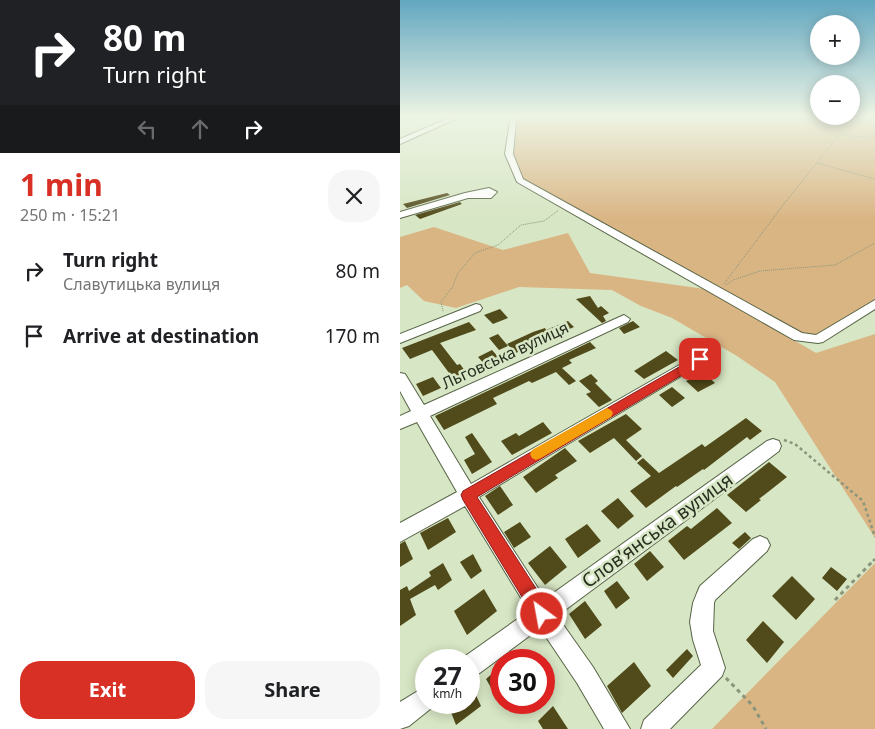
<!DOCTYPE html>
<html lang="en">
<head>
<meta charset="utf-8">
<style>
	:root { --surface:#fff; --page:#f6f6f6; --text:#202124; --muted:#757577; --accent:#d93025 }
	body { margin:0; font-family:"Noto Sans",sans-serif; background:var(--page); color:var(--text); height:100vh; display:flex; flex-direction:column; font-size:19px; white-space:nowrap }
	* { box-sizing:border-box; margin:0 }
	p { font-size:16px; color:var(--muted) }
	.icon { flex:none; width:28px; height:28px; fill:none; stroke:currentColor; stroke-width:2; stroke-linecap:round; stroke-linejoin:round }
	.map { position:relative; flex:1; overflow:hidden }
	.details { display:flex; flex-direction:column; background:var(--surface); width:400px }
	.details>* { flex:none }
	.top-card { background:#202124; color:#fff; overflow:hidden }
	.tools { position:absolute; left:410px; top:15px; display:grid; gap:10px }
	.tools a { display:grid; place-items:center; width:50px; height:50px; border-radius:50%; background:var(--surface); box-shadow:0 2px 12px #0003; font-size:25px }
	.speed { position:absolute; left:15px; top:649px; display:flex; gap:10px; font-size:25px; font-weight:700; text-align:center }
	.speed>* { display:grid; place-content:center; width:65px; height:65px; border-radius:50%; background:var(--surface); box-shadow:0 2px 12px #0003; line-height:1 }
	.speed small { font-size:12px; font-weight:400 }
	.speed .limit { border:8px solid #d22; background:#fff; color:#111 }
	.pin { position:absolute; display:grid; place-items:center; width:42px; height:42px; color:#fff; margin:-21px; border-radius:10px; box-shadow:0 2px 8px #0006 }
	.me { position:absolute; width:55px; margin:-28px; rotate:328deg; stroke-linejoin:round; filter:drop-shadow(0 0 4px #0008) }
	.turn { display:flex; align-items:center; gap:18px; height:105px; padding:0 20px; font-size:22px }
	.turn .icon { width:65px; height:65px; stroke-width:2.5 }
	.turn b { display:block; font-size:35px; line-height:42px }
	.lanes { display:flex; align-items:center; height:48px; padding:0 20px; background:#0003; justify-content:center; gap:25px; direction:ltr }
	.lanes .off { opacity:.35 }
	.round { display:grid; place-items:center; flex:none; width:52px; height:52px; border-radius:20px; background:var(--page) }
	.head { display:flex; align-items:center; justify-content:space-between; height:85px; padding:0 20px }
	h1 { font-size:30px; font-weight:700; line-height:38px; color:var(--accent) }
	.primary-button { display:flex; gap:10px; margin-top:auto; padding:10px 20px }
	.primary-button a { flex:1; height:58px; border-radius:20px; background:var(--accent); color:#fff; font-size:20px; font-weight:700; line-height:58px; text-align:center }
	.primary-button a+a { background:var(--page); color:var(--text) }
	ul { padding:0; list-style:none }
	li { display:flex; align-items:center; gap:15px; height:65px; padding:0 20px }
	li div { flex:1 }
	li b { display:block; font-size:19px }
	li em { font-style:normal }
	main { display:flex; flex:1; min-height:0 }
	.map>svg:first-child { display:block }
</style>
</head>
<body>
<main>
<section class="details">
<div class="top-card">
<div class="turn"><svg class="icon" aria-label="right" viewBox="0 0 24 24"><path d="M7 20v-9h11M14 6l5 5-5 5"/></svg><div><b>80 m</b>Turn right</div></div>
<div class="lanes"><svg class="icon off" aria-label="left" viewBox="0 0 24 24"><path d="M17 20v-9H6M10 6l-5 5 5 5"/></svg><svg class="icon off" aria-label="ahead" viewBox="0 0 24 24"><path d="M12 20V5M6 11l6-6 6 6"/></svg><svg class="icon" aria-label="right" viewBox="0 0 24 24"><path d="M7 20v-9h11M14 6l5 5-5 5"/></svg></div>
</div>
<div class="head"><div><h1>1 min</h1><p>250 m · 15:21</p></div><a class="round"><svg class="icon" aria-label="close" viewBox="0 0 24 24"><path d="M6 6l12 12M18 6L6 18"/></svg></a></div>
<ul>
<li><svg class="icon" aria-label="right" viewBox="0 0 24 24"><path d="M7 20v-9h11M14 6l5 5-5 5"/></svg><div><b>Turn right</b><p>Славутицька вулиця</p></div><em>80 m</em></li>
<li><svg class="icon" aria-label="arrive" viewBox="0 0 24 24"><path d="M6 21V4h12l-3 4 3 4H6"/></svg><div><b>Arrive at destination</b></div><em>170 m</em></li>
</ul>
<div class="primary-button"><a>Exit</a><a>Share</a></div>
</section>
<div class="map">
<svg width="475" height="729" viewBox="0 0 475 729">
	<rect width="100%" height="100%" fill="#d7e6c4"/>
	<path fill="#dab584" d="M120 117H475V302L417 337 401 336 122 180 111 153 115 122Z
		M34 227 103 250 168 233 190 273 305 289 416 353 475 334V538L375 382 337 356 272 318 241 306 212 290 119 287 56 308 24 301 7 285 0 288V237Z
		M475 563V729H312Z"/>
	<path fill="#514a1a" d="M47 193 50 195 7 208 3 204Z
		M60 202 62 204 20 219 15 215Z
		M190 296 198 308 201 306 209 313 203 316 206 321 202 323 176 299Z
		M100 309 108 318 93 324 84 315Z
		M168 321 174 327 116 353 107 344 133 332 145 328 146 330Z
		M233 321 240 327 224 334 219 328Z
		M69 322 76 330 40 343 57 365 60 364 68 375 55 381 32 350 10 359 2 348Z
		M98 334 108 346 99 350 89 338Z
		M190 342 196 348 169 360 172 363 162 368 176 381 169 385 156 372 132 383 129 381 93 398 97 404 44 430 35 416Z
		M92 350 100 359 86 366 78 357Z
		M266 351 278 360 244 379 234 371Z
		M303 372 315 383 298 392 286 381Z
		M191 374 198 381 195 383 212 400 199 407 186 394 191 392 179 381Z
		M33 377 41 388 23 396 16 384Z
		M272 387 285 398 272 407 259 395Z
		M226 414 242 429 226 440 242 456 236 461 214 438 190 453 178 441Z
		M346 418 362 431 350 440 347 437 304 470 303 469 277 487 276 486 246 508 230 491 251 476 237 463 243 458 259 473 302 444 305 447Z
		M143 422 152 433 112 455 101 441 116 433 119 436Z
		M72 433 92 462 72 474 64 460 75 454 65 437Z
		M165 448 177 461 155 475 158 478 136 493 123 477Z
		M369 462 387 477 359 499 361 500 346 512 327 495Z
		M100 486 113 505 98 515 85 496Z
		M218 498 234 516 218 529 201 511Z
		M317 508 332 523 284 560 268 541 287 526 291 529Z
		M48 518 56 532 28 550 20 533Z
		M120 522 131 537 114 548 104 532Z
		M187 524 201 541 178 558 165 539Z
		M345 532 351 538 339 549 332 543Z
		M5 541 13 559 0 567V544Z
		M150 546 167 567 145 585 128 563Z
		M250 551 264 567 247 581 234 564Z
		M73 554 82 571 71 579 60 562Z
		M43 563 52 580 38 590 35 585 10 599 16 615 0 626V590L7 586 9 591 31 576 29 572Z
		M431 567 447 579 437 591 422 578Z
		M392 576 415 599 396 620 372 596Z
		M217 581 230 598 216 609 204 591Z
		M84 589 97 611 67 635 54 611Z
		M185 601 202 625 185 639 169 614Z
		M363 621 384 642 367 663 346 640Z
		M287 649 293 656 273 678 266 670Z
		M234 662 251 686 222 713 207 686Z
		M101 666V705L86 679Z
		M69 680 81 706 56 725 47 702H69Z
		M153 706 168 729H143L138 721Z"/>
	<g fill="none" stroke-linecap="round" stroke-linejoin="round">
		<g stroke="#576446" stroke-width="2">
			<path id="minor" d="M51 117H60L0 144V139Z
				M113 117H120L116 121 113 154 123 179 402 333 416 335 475 300V309L423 342 418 343 394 340 117 182 105 154 110 121Z
				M89 188 97 192 91 198H68L0 218V212L65 193Z
				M76 304 80 305 82 308 80 311 0 343V334Z
				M224 315 230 319 228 322 30 416 71 484 295 356H305L307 359 305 362 79 497 145 599 367 441 373 439 379 441 381 446 379 451 157 616 193 667 230 729H204L177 683 140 628 77 675 69 678V660L61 659 129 611 65 506 0 542V523L57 492 17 422 0 429V416L11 411 0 391V373L5 374 24 405Z
				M360 536 367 539 370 545 367 551 315 600 314 603 313 631 325 668 322 676 270 729H241L244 720 301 665 293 640 290 622 293 603 297 593 300 586 353 539Z
				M26 686V702H36L34 706 9 726 0 729V702Z"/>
		</g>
		<path stroke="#8a957c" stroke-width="1" stroke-dasharray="1 1" stroke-linecap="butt" d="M417 163 475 179
			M324 284 383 205 439 135 475 138
			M326 285 333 280 360 271 435 265 475 243
			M43 311 41 302 52 288 58 273 75 253 98 245 121 225 144 221 159 210"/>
		<path stroke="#8a957c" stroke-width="2.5" stroke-dasharray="3 3" stroke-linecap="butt" d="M384 440 395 444 463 501 475 537
			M473 561 475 559"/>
		<path stroke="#8a957c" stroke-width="3" stroke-dasharray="4 4" stroke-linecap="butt" d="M435 600 474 560
			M326 678 353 706 366 729"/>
		<use href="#minor" fill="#fff" fill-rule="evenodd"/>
	</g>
	<linearGradient id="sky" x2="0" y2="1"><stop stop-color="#62a7c0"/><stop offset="0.53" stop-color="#edf4e4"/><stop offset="1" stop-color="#edf4e4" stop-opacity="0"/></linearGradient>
	<rect width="475" height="219" fill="url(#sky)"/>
	<path fill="#d93025" stroke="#8d1f18" d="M300 355 304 356 305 359 304 362 77 497 148 607 151 614 148 620 142 622 136 620 63 500 61 495 63 491Z"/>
	<path fill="#f59e0b" d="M207 408 211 410 213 413 211 417 141 458 136 460 132 458 130 454 132 450Z"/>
	<g text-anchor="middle" stroke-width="5" stroke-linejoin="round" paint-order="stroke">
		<g font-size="16" fill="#292e21" stroke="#d7e6c4">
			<text transform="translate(105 355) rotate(-25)" y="6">Льговська вулиця</text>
		</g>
		<g font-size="19" fill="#292e21" stroke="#d7e6c4">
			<text transform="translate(257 530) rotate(-36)" y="7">Словʼянська вулиця</text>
		</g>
	</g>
</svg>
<div class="tools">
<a>+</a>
<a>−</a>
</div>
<div class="speed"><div>27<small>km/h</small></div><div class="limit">30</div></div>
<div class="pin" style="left:300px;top:359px;background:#d93025"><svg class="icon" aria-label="arrive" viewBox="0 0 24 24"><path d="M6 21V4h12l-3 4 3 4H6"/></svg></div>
<svg class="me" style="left:142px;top:614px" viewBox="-20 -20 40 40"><circle r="17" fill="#d93025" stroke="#fff" stroke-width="3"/><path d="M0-11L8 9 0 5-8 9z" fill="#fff"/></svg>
</div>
</main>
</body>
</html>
